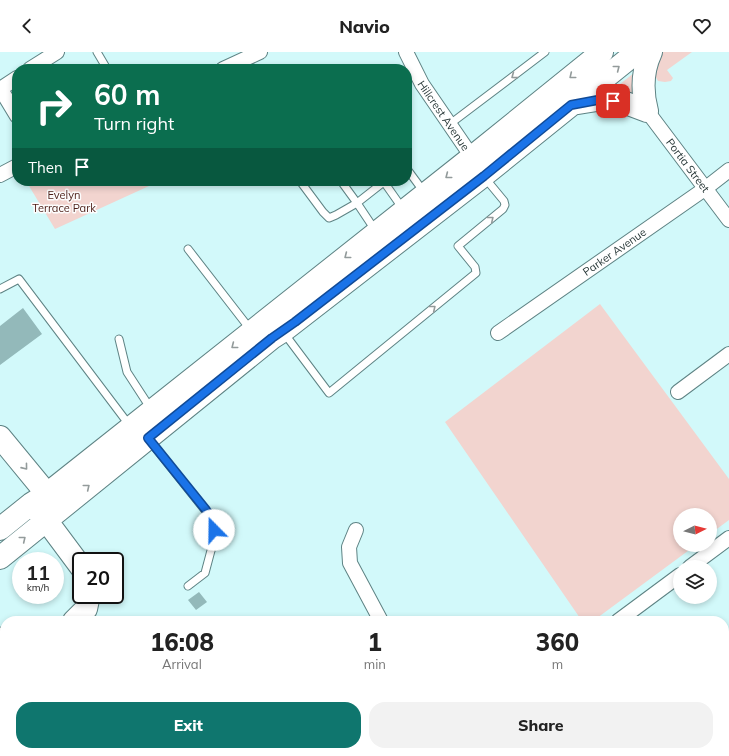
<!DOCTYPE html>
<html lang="en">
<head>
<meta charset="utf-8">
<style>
	:root { --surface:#fff; --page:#f2f2f2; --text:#222; --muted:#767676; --accent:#0f766e }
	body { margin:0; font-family:Mulish,sans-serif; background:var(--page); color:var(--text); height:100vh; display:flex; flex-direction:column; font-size:15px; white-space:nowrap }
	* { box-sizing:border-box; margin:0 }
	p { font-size:13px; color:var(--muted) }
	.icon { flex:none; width:22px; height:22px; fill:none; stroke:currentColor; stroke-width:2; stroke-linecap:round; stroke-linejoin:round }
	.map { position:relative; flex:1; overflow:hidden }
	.details { position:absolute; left:0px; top:564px; width:729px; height:140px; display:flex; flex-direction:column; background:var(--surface); border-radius:16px 16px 0 0; box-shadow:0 2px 6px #0003 }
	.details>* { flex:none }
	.hud { position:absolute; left:12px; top:12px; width:400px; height:122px; border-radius:16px; box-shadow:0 2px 6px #0003; background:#0b6e4f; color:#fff; overflow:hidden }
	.needle { width:26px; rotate:84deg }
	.fabs { position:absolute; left:673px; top:456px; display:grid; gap:8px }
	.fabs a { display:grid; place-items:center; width:44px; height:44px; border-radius:50%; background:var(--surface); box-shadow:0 2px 6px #0003; font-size:20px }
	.speed { position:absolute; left:12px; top:500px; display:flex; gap:8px; font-size:20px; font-weight:700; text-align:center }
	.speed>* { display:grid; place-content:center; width:52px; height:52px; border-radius:50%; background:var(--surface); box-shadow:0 2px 6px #0003; line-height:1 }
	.speed small { font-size:10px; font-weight:400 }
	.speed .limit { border:2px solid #111; border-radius:6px; background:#fff; color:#111 }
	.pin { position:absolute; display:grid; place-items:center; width:34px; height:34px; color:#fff; margin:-17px; border-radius:8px; box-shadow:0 2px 6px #0006 }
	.me { position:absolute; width:44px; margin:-22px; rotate:338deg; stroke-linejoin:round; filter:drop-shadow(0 0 3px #0008) }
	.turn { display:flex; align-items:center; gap:14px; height:84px; padding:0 16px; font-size:18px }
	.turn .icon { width:52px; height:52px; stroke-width:2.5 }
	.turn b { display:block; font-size:28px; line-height:34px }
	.then { display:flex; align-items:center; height:38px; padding:0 16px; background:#0003; gap:8px; font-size:15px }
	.eta { display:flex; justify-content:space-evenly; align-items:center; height:68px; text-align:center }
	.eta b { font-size:24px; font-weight:800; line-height:28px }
	.button { display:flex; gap:8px; margin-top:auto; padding:8px 16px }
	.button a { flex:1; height:46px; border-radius:16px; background:var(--accent); color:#fff; font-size:16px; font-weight:800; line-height:46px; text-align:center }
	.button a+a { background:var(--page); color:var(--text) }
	header { display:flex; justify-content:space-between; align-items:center; height:52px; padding:0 16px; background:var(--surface); font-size:18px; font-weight:800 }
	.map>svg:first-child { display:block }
</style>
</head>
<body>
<header><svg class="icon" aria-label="back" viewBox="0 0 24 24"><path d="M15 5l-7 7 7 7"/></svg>Navio<svg class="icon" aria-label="heart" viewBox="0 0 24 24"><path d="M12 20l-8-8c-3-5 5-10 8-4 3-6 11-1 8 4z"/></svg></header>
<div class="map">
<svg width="729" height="704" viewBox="0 0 729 704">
	<rect width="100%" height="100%" fill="#d2f9fa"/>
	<path fill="#f2d4cf" d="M661 0H692L667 18 673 26 671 29 665 30 658 29 654 22Z
		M634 21 636 44 616 39 615 36Z
		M26 129H160L55 177Z
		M600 252 729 427V468L710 482V463H680V493H696L593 569H582L445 370Z"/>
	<path fill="#c8a59e" d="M41 699H282L277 704H43Z"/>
	<path fill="#93b9ba" d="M23 256 42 282 0 313V274Z
		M199 540 207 550 196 558 188 548Z"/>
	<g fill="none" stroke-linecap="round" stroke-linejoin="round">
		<g stroke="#5e8384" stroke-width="9">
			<path id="lane" d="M97 0 107 17
				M450 72 545 0
				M407 117 424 140
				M300 129 323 160 329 166 336 163 357 151 375 178
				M341 129 357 151 385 129
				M384 130 403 157
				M188 197 250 277
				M0 237 19 227 130 374
				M284 281 329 341 476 221 475 215 458 194 503 157 505 153 504 149 485 126
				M119 287 127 320 151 357
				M149 388 212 467 214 478 213 491 205 521 188 534"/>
		</g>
		<g stroke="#5e8384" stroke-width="16">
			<g id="street">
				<path id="s1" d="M406 0 422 32 472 105"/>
				<path d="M30 17 57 0"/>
				<path d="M223 17 260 0"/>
				<path d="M0 36 17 64"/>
				<path d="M0 37 17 26"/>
				<path id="s2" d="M647 59 729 168"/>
				<path d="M0 123 17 114"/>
				<path id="s3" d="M498 281 706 136 729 118"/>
				<path d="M678 340 729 302"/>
				<path d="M356 478 349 495 350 511 381 569"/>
				<path d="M690 515 729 486"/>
				<path d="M618 569 680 523"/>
				<path d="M485 699 489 704"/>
				<path d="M435 704 441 699"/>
			</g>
		</g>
		<g stroke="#5e8384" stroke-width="24">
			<path id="highway" d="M572 52 603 47 623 50 647 59
				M647 59C642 40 642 19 651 0
				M0 385 47 442 57 453
				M36 457 46 468 81 515
				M0 477 31 452 47 442 472 105 602 0
				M0 506 272 286 283 279 483 124 637 0
				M74 569 86 557 89 543
				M0 587 5 586"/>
		</g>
		<use href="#lane" stroke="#fff" stroke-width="7"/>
		<use href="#street" stroke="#fff" stroke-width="14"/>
		<use href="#highway" stroke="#fff" stroke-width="22"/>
	</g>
	<defs><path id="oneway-chevron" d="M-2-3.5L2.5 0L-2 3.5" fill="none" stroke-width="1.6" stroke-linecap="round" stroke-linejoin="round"/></defs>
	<g stroke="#939b9b">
		<use href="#oneway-chevron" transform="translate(617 16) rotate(-38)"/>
		<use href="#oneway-chevron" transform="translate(514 24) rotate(143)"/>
		<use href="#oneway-chevron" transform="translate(572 24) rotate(141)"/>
		<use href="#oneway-chevron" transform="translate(448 124) rotate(142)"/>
		<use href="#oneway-chevron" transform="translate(491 167) rotate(-39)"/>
		<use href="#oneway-chevron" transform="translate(347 204) rotate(142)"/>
		<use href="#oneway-chevron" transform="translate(433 256) rotate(-39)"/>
		<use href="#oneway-chevron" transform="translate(234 294) rotate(142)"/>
		<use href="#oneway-chevron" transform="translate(25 415) rotate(51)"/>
		<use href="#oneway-chevron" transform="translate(87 435) rotate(-39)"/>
		<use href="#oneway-chevron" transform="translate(23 487) rotate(-39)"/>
	</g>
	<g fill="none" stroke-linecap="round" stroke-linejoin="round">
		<g stroke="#114b97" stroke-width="10">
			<path id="route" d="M214 478 212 467 206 458 148 386 272 286 295 270 484 124 571 53 603 47 613 49"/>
		</g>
		<use href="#route" stroke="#1a73e8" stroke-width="7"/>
	</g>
	<g text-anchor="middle" stroke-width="3" stroke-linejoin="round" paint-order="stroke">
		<g font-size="11" fill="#273737" stroke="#fdfdfd">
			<text dy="4" stroke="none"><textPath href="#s1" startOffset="74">Hillcrest Avenue</textPath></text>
			<text dy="4" stroke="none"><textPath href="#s2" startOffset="68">Portia Street</textPath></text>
			<text dy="4" stroke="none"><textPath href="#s3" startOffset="142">Parker Avenue</textPath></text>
		</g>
		<g font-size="11" fill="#4c1e17" stroke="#fdfdfd">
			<text x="64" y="147">Evelyn<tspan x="64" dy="13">Terrace Park</tspan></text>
		</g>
	</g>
</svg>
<div class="fabs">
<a><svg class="needle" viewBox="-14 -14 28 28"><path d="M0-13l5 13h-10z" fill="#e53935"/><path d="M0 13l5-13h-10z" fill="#767676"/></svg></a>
<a><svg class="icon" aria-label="layers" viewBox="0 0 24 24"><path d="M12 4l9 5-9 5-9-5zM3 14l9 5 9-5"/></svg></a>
</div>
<div class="speed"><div>11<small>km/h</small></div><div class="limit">20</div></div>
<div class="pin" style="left:613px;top:49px;background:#d93025"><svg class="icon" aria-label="arrive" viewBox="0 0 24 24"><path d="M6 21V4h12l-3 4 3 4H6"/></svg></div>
<svg class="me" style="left:214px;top:478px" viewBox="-20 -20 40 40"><circle r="19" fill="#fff"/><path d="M0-13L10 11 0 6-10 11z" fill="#1a73e8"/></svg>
<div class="hud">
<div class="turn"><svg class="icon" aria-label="right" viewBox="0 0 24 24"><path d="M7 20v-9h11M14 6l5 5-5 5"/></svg><div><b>60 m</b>Turn right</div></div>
<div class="then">Then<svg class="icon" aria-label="arrive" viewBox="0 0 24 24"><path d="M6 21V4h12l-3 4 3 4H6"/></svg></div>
</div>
<section class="details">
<div class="eta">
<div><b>16:08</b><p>Arrival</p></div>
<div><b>1</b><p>min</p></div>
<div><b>360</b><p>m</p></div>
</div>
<div class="button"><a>Exit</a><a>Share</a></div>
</section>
</div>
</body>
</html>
